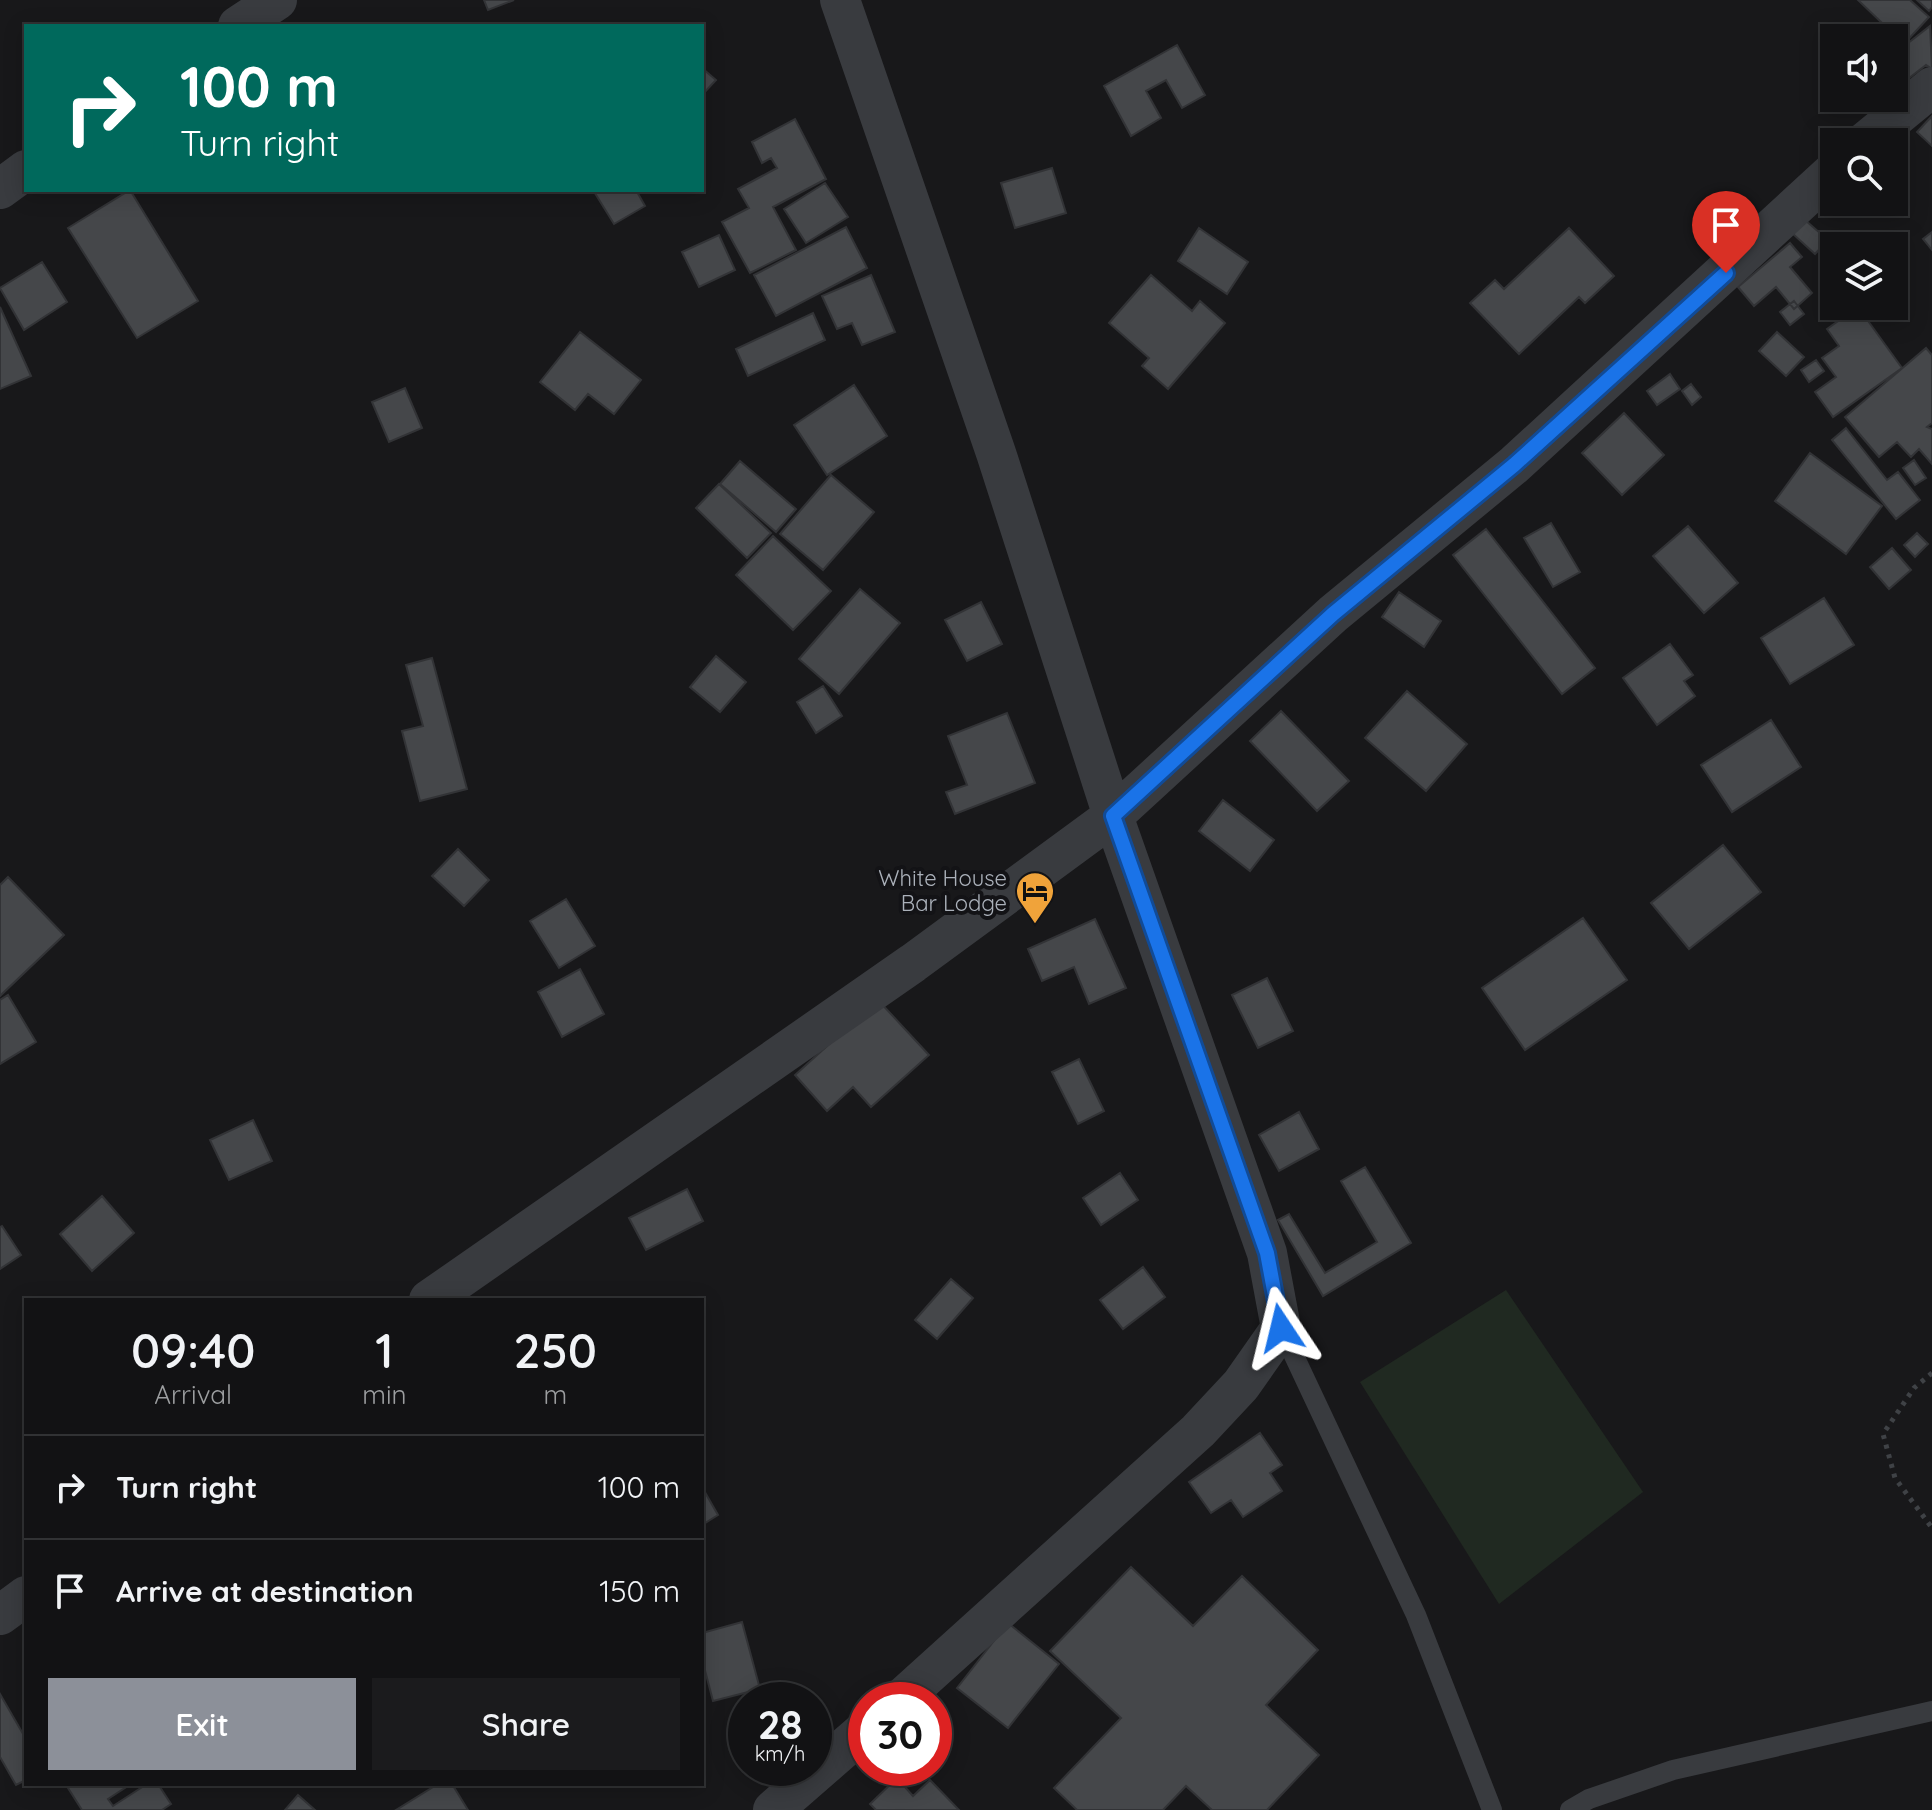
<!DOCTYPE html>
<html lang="en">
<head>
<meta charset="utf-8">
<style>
	:root { --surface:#121214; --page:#1b1b1d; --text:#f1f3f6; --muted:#9c9ea0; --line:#313234; --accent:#8c9099 }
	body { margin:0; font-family:Quicksand,sans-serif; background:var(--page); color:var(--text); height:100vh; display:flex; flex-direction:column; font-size:30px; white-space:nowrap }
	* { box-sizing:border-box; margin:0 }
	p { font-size:26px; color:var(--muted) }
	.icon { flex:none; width:44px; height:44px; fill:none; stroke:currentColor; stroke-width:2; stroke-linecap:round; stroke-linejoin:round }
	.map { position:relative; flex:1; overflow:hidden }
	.panel { position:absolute; left:24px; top:1298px; width:680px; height:488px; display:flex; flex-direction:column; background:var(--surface); border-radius:0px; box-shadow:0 4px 20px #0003,0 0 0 2px var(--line) }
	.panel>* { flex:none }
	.guide { position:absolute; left:24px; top:24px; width:680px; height:168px; border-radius:0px; box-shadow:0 4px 20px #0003,0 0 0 2px var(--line); background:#00695c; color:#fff; overflow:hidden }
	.buttons { position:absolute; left:1820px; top:24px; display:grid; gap:16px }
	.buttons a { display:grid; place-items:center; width:88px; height:88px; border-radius:0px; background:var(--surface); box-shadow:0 4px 20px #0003,0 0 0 2px var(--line); font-size:40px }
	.speed { position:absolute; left:728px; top:1682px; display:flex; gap:16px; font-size:40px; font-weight:700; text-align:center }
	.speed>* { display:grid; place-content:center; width:104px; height:104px; border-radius:50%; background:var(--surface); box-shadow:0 4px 20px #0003,0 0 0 2px var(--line); line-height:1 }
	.speed small { font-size:20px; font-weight:400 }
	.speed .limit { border:12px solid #d22; background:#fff; color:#111 }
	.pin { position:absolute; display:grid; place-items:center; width:68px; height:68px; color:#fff; margin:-82px -34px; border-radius:50% 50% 50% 0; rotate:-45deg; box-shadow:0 0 8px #0007 }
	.pin .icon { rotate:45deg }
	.me { position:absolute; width:88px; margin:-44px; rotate:350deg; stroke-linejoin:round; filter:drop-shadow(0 0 6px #0008) }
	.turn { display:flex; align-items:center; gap:28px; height:168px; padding:0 24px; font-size:36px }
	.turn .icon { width:104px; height:104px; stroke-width:2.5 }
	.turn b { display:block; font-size:56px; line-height:68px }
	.eta { display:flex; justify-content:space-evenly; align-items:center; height:136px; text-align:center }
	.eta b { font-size:48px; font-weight:600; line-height:56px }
	.button { display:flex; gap:16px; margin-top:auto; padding:16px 24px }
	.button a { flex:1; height:92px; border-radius:0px; background:var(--accent); color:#fff; font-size:32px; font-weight:600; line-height:92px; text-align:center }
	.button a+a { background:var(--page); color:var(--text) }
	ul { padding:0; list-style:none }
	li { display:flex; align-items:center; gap:24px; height:104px; padding:0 24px; border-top:2px solid var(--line) }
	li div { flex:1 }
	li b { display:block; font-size:30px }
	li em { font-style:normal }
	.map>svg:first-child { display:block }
</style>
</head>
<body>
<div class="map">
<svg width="1932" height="1810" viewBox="0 0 1932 1810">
	<rect width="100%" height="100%" fill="#18181a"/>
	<path fill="#202921" d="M1506 1290 1643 1492 1499 1604 1360 1382Z"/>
	<path fill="#45474a" stroke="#323336" stroke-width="2" d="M484 0H514L488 10Z
		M1858 0H1910L1929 17 1904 44Z
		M1917 0H1932V7L1929 11Z
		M1930 26 1932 69 1926 65 1908 79 1913 86 1894 95V54Z
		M1875 30 1878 38H1863L1862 34Z
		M1177 45 1205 95 1182 108 1166 80 1146 91 1161 118 1131 136 1104 86Z
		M702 68 716 80 702 95Z
		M1870 98H1886L1875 106Z
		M1932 116V146L1917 132Z
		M795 119 826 179 773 207 796 250 750 273 722 222 749 208 738 189 777 168 771 158 762 163 752 142Z
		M1052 168 1066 213 1015 228 1001 183Z
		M825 183 848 217 806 243 784 209Z
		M130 190 198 301 137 338 68 228Z
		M593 190H636L645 206 614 224Z
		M1805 220 1828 240 1815 254 1793 234Z
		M846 227 867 268 776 316 754 275Z
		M1199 228 1248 262 1227 294 1178 261Z
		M1569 228 1614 276 1585 303 1579 297 1519 354 1470 303 1495 280 1504 289Z
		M1932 232V250L1923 239Z
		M719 235 735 270 699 287 682 252Z
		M1790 243 1802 257 1790 267 1812 293 1794 309 1776 287 1754 306 1738 287Z
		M42 262 67 302 24 330 0 288Z
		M871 275 895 332 862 345 852 323 837 329 822 296Z
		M1151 275 1192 311 1200 301 1225 323 1168 389 1142 366 1149 358 1109 323Z
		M1794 301 1804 314 1790 325 1780 312Z
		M0 307 31 376 0 389Z
		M1858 307 1902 368 1833 417 1815 392 1836 377 1822 358 1839 346 1827 329Z
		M813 313 825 340 748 376 736 349Z
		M580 332 641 380 614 414 588 394 575 410 540 382Z
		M1777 332 1804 357 1786 376 1759 351Z
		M1926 348 1932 355V423L1927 427 1932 429V464L1919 449 1911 457 1897 442 1879 457 1845 417Z
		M1816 360 1824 371 1809 382 1801 370Z
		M1670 374 1680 389 1657 405 1647 391Z
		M1691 384 1701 397 1692 405 1682 391Z
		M854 385 887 436 827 475 794 425Z
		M405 388 422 428 389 442 372 402Z
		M1624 413 1664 455 1622 495 1582 453Z
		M1846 428 1887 480 1898 472 1920 500 1896 519 1832 440Z
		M1810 453 1882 506 1846 554 1775 501Z
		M1914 460 1926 478 1915 485 1903 468Z
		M740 461 796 509 776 532 720 484Z
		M831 475 874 512 823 570 780 534Z
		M719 484 771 533 747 558 696 508Z
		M1551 523 1580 572 1553 587 1524 538Z
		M1688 526 1738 583 1704 613 1653 556Z
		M1486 529 1595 668 1562 694 1453 555Z
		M1917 533 1928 544 1915 557 1904 545Z
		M773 536 831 591 793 630 736 575Z
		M1892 548 1911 570 1889 589 1870 567Z
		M860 589 900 623 839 694 799 659Z
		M1399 592 1441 621 1424 647 1382 617Z
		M1824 598 1854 645 1790 684 1761 638Z
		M981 602 1002 644 967 661 945 620Z
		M1670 644 1693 675 1684 681 1695 696 1657 725 1623 678Z
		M716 656 746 682 720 712 690 687Z
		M432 658 467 789 420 801 402 731 423 726 406 665Z
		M823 686 842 716 816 733 797 702Z
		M1407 691 1467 744 1426 791 1365 738Z
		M1281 711 1349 781 1317 811 1250 741Z
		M1007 713 1035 783 955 814 946 792 967 785 948 736Z
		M1771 720 1801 767 1732 812 1701 765Z
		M1223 800 1274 840 1250 871 1199 831Z
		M1723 845 1761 892 1689 949 1651 903Z
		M458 849 489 880 464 906 432 876Z
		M8 877 64 935 0 996V885Z
		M566 899 595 946 559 968 530 921Z
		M1583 918 1627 980 1525 1050 1482 988Z
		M1095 919 1126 988 1089 1004 1074 967 1042 981 1028 949Z
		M580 969 604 1014 562 1037 538 992Z
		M1267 978 1293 1031 1258 1048 1232 995Z
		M8 995 36 1042 0 1064V1000Z
		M878 1000 929 1055 871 1107 853 1087 827 1111 795 1075Z
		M1079 1059 1104 1111 1078 1124 1052 1072Z
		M1299 1112 1319 1149 1279 1171 1259 1135Z
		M253 1120 272 1161 229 1180 210 1140Z
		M1365 1167 1411 1243 1323 1296 1278 1220 1289 1214 1325 1273 1377 1242 1341 1181Z
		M1120 1173 1138 1200 1101 1225 1083 1198Z
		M687 1189 703 1221 646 1250 629 1218Z
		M102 1196 134 1233 92 1271 60 1234Z
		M2 1226 21 1255 0 1269V1227Z
		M1143 1267 1165 1297 1123 1329 1100 1300Z
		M951 1279 973 1298 937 1339 915 1320Z
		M1260 1433 1282 1465 1270 1473 1282 1491 1243 1517 1231 1500 1211 1513 1189 1482Z
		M702 1487 718 1515 702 1525Z
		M1131 1567 1193 1626 1242 1576 1318 1650 1266 1705 1319 1755 1267 1810H1212L1186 1786 1163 1810H1077L1054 1788 1121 1718 1050 1651Z
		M742 1622 760 1689 713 1701 702 1659V1633Z
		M1008 1623 1059 1664 1008 1728 957 1688Z
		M0 1694 26 1739V1780L16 1785 0 1757Z
		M897 1778 913 1796 930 1780 959 1810H876L870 1804Z
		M74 1784H131L108 1799 113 1806 147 1784H158L171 1804 162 1810H82L68 1788Z
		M438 1784H452L468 1810H396Z
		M298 1795 315 1810H285Z"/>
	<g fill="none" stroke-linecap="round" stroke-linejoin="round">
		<path stroke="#3f4246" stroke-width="5" stroke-dasharray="4 6" stroke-linecap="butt" d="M1932 1373 1914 1388 1883 1434 1895 1478 1932 1528"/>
		<path stroke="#393b3f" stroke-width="20" d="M1281 1328 1416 1615 1492 1810
			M1570 1810 1589 1799 1673 1770 1932 1711"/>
		<path stroke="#393b3f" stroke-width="40" d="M840 0 996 453 1113 816 1267 1253 1281 1328 1241 1385 1198 1431 900 1700
			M238 26 277 0
			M1865 142 1932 87
			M0 189 26 170
			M429 1300 913 963 1113 816 1333 614 1514 465 1834 171
			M0 1615 26 1596
			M773 1810 866 1729"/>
	</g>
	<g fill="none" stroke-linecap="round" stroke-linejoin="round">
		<g stroke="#114b97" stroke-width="20">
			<path id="route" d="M1281 1328 1267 1253 1113 816 1333 614 1514 465 1726 273"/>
		</g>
		<use href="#route" stroke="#1a73e8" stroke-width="14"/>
	</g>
	<defs>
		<g id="hotel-pin" transform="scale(2)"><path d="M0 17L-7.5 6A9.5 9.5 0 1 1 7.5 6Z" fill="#f0a33a" stroke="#131316"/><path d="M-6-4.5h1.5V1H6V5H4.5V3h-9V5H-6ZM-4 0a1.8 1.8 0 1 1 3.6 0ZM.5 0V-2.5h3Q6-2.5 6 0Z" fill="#111"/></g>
	</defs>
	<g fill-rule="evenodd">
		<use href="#hotel-pin" x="1035" y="891"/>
	</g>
	<g text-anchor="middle" stroke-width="8" stroke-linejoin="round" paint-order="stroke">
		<g font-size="22" fill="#abb1ba" stroke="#131316" text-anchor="end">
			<text x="1007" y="886">White House<tspan x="1007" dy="25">Bar Lodge</tspan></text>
		</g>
	</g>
</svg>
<div class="buttons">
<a><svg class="icon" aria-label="sound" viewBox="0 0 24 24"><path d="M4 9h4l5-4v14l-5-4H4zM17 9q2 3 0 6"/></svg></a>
<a><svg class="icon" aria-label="search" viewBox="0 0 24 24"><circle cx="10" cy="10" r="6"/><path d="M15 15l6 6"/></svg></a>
<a><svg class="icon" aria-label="layers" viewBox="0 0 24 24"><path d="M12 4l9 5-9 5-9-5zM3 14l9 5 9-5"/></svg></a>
</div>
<div class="speed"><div>28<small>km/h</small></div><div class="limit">30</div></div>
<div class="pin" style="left:1726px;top:273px;background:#d93025"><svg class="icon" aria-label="arrive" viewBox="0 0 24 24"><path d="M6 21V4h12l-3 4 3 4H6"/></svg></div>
<svg class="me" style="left:1281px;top:1328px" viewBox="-20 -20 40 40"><path d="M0-17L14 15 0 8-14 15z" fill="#1a73e8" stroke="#fff" stroke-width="4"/></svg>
<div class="guide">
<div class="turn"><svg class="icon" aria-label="right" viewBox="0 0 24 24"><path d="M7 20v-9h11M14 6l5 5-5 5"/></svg><div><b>100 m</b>Turn right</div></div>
</div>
<section class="panel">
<div class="eta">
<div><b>09:40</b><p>Arrival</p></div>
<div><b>1</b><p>min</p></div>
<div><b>250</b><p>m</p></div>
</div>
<ul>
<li><svg class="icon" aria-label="right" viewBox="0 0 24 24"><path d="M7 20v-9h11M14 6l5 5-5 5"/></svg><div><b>Turn right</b></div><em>100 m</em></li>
<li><svg class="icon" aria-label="arrive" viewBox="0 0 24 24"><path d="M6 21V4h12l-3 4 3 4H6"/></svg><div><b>Arrive at destination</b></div><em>150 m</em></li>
</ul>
<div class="button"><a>Exit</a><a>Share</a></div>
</section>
</div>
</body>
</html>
